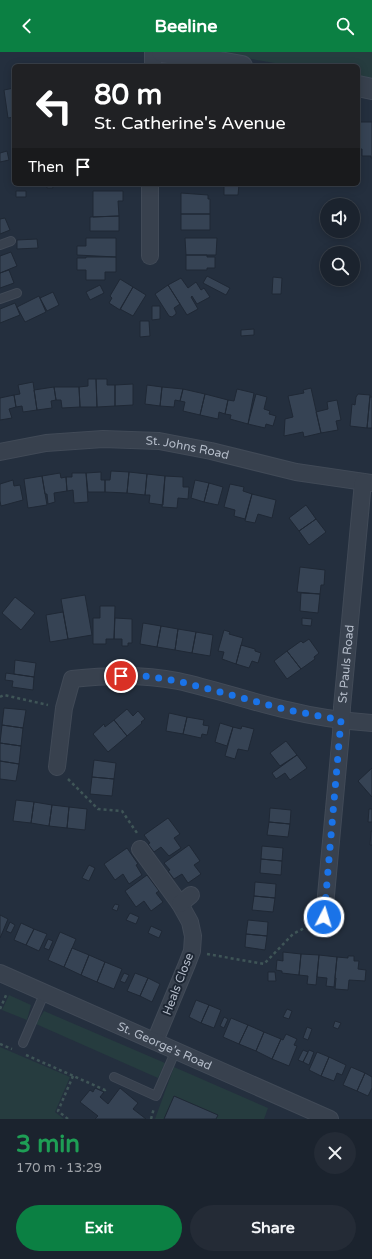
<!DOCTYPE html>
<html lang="en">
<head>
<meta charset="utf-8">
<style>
	:root { --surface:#1b232e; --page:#242b36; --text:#f1f3f6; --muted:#a0a4aa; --line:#39404a; --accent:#0b8043 }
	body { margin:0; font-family:"Varela Round",sans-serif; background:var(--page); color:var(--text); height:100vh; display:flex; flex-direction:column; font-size:15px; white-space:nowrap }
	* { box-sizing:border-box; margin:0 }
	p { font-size:13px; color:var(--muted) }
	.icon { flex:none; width:22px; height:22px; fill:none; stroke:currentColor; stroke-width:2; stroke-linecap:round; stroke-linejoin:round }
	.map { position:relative; height:1067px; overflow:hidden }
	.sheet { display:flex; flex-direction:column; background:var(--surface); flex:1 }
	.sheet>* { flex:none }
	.guide { position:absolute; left:12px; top:12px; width:348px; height:122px; border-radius:6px; box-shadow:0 2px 10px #0003,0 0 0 1px var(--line); background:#202124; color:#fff; overflow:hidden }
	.buttons { position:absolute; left:320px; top:146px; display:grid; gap:8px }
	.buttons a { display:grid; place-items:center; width:40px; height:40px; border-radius:50%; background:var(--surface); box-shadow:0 2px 10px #0003,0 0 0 1px var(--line); font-size:20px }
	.pin { position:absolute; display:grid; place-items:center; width:34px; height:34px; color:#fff; margin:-17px; border:2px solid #fff; border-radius:50%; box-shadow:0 1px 4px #0007 }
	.me { position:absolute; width:44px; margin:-22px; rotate:5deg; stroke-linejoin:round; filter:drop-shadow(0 0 3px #0008) }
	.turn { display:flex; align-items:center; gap:14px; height:84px; padding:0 16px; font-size:18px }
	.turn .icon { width:52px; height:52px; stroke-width:2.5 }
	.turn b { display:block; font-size:28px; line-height:34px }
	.then { display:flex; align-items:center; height:38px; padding:0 16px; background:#0003; gap:8px; font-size:15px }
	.round { display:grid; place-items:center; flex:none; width:42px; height:42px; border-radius:21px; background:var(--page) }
	.summary { display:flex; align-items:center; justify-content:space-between; height:68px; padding:0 16px }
	h1 { font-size:24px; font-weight:700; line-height:30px; color:#1e9e55 }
	.cta { display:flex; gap:8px; margin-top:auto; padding:8px 16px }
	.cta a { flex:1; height:46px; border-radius:24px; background:var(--accent); color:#fff; font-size:16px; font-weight:700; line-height:46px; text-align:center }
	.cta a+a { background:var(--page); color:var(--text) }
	header { display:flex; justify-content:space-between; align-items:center; height:52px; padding:0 16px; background:var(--accent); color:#fff; font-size:18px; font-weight:700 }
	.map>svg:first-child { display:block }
</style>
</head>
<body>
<header><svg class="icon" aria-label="back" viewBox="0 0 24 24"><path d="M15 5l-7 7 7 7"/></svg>Beeline<svg class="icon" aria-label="search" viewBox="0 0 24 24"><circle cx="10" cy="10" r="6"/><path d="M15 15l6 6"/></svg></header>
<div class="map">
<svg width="372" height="1067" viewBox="0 0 372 1067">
	<rect width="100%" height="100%" fill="#242f3e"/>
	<path fill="#263c3f" d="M211 0H372V28L358 25V14H292Z
		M9 943 31 953 27 968 2 958Z
		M44 959 165 1011 158 1026 36 972Z
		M0 995 70 1025 55 1060 64 1067H0Z
		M174 1015 268 1056 264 1067H216L218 1063 174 1044 164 1067H155Z"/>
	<path fill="#364354" stroke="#1f2835" d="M14 36V65L8 66 4 38Z
		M358 70H360L359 97H358Z
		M360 70H372V106H371V104H362V97H359Z
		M7 99 9 108 0 110V101Z
		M47 132H52L53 136H47Z
		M224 132H239L238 143H224Z
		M16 139H26V145H16Z
		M93 139H123V149H118L119 164 93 165Z
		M181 141 208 143V147H210V162H181Z
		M181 162H210V178H181Z
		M119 164V179H90V165Z
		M5 166 10 178 0 182V167Z
		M86 186H116V205L77 203V194H86Z
		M185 186H217L216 203H186Z
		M37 187 38 196 17 197V188Z
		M11 200 17 214 0 221V204Z
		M186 203H207V205H215V216H207V218H186Z
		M86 205H116V220H105V228H86V218H77V206H86Z
		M9 218 14 231 0 236V221Z
		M207 224 230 236 226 243 203 231Z
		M273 225 282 226 281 242H272Z
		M181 226 188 236 196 230 201 238 204 236 210 245 197 252 192 244 191 245 198 257 187 263 168 233Z
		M120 227 133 235 120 258 109 251 112 246 110 244Z
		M100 233 104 241 90 248 86 240Z
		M168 233 180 252 174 256 176 260V262L172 265 169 264 155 242Z
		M133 235 146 243 133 264 120 257Z
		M53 240 59 253 47 259 40 246Z
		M39 244 46 260 25 270 17 255Z
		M15 251 20 263 0 271V257Z
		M152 254H160V267L152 268Z
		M140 269H149L150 284 140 285Z
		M254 277V283L241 284V278Z
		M88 327H96L97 355H80L79 335 88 334Z
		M96 327H107V333H115V354L97 355Z
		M33 330 37 358 23 360 22 354 16 355 14 343 20 342 18 333Z
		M133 332V353L115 354V333Z
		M147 333 162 335 160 354 145 352Z
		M54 335 56 348 51 349 52 356 37 358 34 338Z
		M54 335H79L80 355 62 356 61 348H56Z
		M162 335 183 337 180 349 175 348 174 355 160 354Z
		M311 336 321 381 304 385 303 380 284 384 285 367 293 365 288 344 304 341 303 338Z
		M183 337 205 342 200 363 183 359 185 350 180 349Z
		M237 337 254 341 248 372 230 367 231 363 225 362 228 348 234 349Z
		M205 342 228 348 225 362 219 360 218 367 200 363Z
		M256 342 267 345 264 357 270 359 269 362 276 364 273 374 266 372 265 376 248 372Z
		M358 342 370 343 367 376 350 374 352 352 355 353 356 345Z
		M14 343 16 355 9 357 12 366 0 368V346Z
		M370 345H372V376H367Z
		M337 348 341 368 336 369 338 378 321 381 316 360 328 357 327 350Z
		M111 419 129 420 127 441 105 440V428H110Z
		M101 420V428H105V440H88L86 421Z
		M129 420 147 422 145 443 127 441Z
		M60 421 61 426 66 425 67 439 54 441 55 450 48 452 47 442H45L42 424Z
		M72 421H86L88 450 74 451 73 438 67 439 66 425H72Z
		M147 422 165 424 163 453 149 451 150 443H145Z
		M42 424 47 453 28 456 24 427Z
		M165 424 183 425V435H189L188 447 178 446 177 456 162 455Z
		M13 428 14 434 20 433 23 448 1 454 0 449V432Z
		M195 428 209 431 204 450 191 446Z
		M209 431 223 435 218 453 204 450Z
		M230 432 244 435 243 439 252 442 245 467 234 464 235 458 224 455Z
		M252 442 276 448 272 466 258 462 255 471 245 469Z
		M306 453 316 467 299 479 289 466Z
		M316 467 326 480 309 493 299 479Z
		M300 515 325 518 324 533H321L320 542 297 540Z
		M301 541 320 542 318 561 300 559Z
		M85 543 92 583 68 587 61 547Z
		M15 545 35 561 21 578 2 561Z
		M100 554H115L114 587H106V592H93V566H100Z
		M63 560 68 587 50 590 46 563Z
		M115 566 132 567V591H128V594H122V587H114Z
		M302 566 312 567 311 574 302 573Z
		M143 571 161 574 157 595 140 592Z
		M161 574 178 577 175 598 157 595Z
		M178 577 196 580 192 601 175 598Z
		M224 578 230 580 229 582 243 586 236 612 222 607 224 600 218 599Z
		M196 580 213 583 210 604 192 601Z
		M309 587 319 601 314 605 315 607 301 617 287 599 301 589 303 591Z
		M241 593 255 597V599L261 601 258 611 252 609 249 616 236 612Z
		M287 599 301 617 287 627 274 609Z
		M15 608 36 611 34 625 14 622Z
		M6 621 34 625 33 638 12 635 13 629 5 628Z
		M4 656 26 658 23 676 2 673Z
		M127 657 133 664 138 659 145 667 141 670 142 671 127 684 114 668Z
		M169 661 187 665 183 682 166 679Z
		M187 665 204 668 203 673 209 674 207 683 202 682 201 686 183 682Z
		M114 668 127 684 108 700 93 682 104 672 105 675Z
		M220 671 233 675 227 694 215 690Z
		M2 673 23 676 21 694 0 691Z
		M242 674 254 677 248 699 238 697 235 707 225 704 233 675 241 677Z
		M286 689 297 703 280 714 270 701Z
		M0 691 21 694 19 712 0 709Z
		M297 703 307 716 290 728 285 721 276 727 272 721Z
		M94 708 116 711 114 727 92 725Z
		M0 709 19 712 16 729 0 727Z
		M372 716V745L358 729Z
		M92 725 114 727 112 744 90 742Z
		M16 748 34 750 31 771 13 769Z
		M34 750 52 753 49 774 31 771Z
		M52 753 69 755 67 776 49 774Z
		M69 755 87 757 85 778 67 776Z
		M270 756 291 758 290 772 269 770Z
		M369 757H372V770H368Z
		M168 766 180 782 174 786 181 796 169 804 161 795 154 800 148 792 150 791 144 783Z
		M269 770 290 772 288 785 267 783Z
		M371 779H372V793H370Z
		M189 793 200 809 194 813 201 822 188 831 182 822 174 827 168 819 170 818 164 811Z
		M262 794 283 796 282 809 261 807Z
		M127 796 138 812 136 813 142 823 129 832 123 822 115 828 104 812Z
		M261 807 282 809 281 823 260 821Z
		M89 813 95 816 89 829 82 826Z
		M147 823 159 839 156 841 163 850 151 859 144 849 136 855 125 839Z
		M255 830 276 832 275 846 254 844Z
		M254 844 275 846 273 860 252 858Z
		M115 852 119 853 117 859 112 857Z
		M130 861 139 865 136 872 126 868Z
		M0 863 8 867 0 886Z
		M248 868 268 870 267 884 246 882Z
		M10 870 15 873 11 881 6 879Z
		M21 871 34 877 26 893 14 888Z
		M151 874 162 879 159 886 148 881Z
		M34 877 47 882 39 899 26 893Z
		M60 880 76 887 64 915 48 908Z
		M246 882 267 884 265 898 245 895Z
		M48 887 53 889 49 898 44 896Z
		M72 896 89 903 81 923 64 915Z
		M283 900 301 902 299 923 282 921V919L276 918 277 908 283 909Z
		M301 902 319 903 316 933 307 932 308 924 299 923Z
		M89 903 105 910 97 930 81 923Z
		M319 903 337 905 334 935 326 934 327 926 317 925Z
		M348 904H354V909H359L358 917 366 918 365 929 349 928 348 938 335 937 336 926H335L337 905 348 906Z
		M105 910 122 917 114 937 97 930Z
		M268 920H275L276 929H268Z
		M124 921 129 923 125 931 120 929Z
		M135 921 148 926 140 944 127 939Z
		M148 926 160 932 152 950 140 944Z
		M196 948 209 953 201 971 189 965Z
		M209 953 221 958 214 976 201 971Z
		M287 957 292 959 289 967 283 965Z
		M224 965 228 967 224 976 220 974Z
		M231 966 248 973 239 992 223 985Z
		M335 969 341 971 338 977 333 975Z
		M248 973 264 980 256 999 239 992Z
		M307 975 312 977 308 988 303 986Z
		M264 980 281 987 272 1007 256 999Z
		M286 982 297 987 294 993 297 994 289 1014 272 1007 281 987 283 988Z
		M303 998 308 1000 303 1010 298 1008Z
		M309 998 314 1000 309 1013 303 1010Z
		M317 1000 329 1005 321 1024 309 1018Z
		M329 1005 346 1013 342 1023 337 1021 334 1029 321 1024Z
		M351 1015 365 1021 357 1039 343 1033Z
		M365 1021 372 1025V1036L368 1044 357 1039Z
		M95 1036 104 1040 100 1045 108 1052 120 1036 138 1051 133 1057 146 1067H95L98 1064 80 1050 90 1038 93 1040Z
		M174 1044 218 1063 216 1067H164Z"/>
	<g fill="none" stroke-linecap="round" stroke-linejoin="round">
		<g stroke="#414a57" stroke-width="10">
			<path id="service" d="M0 193 11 189
				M0 247 17 241
				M23 991 45 940
				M114 1025 156 1044 176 998"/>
		</g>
		<g stroke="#414a57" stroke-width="18">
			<g id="minor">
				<path d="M153 14V0"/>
				<path d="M150 204V132"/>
				<path id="s1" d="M0 400 46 391 103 387 159 389 211 399 296 420 372 431"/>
				<path d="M57 715 64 656 72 627C107 623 143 622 178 629 215 637 251 650 287 658 315 665 344 669 372 671"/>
				<path d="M140 797 180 852 190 870 193 884 192 899 187 912 155 989"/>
				<path d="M180 852 191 843"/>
				<path id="s2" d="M324 865 341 681 342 655 363 430"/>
				<path id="s3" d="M0 921 330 1067"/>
			</g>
		</g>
		<g stroke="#414a57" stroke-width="22">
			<path id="tertiary" d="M162 0 242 14
				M358 34 372 37"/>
		</g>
		<path stroke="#3f5557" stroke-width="2.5" stroke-dasharray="3 3" stroke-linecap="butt" d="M0 645 4 643 48 653
			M68 727 98 757 122 759 137 781
			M207 902 264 912 293 882 310 873
			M0 957 7 941
			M0 992 12 997
			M26 1003 105 1038 107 1035
			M68 1067 58 1059 73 1024
			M151 1067 154 1056"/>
		<use href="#service" stroke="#38414e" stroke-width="8"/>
		<use href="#minor" stroke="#38414e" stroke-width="16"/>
		<use href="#tertiary" stroke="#38414e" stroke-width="20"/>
	</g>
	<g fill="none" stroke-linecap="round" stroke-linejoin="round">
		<path stroke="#1a73e8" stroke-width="7" stroke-dasharray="0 12.6" d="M121 624H145L178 629 288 658 341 668 324 865"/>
	</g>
	<g text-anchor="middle" stroke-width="4" stroke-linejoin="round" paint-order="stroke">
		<g font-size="12" fill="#b4bcc9" stroke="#1d2633">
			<text dy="4" stroke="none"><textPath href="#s1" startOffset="189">St. Johns Road</textPath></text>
			<text dy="4" stroke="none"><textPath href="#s2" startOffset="254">St Pauls Road</textPath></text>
			<text transform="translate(178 932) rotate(-69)" y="4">Heals Close</text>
			<text dy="4" stroke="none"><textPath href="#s3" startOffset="180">St. George's Road</textPath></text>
		</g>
	</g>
</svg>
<div class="buttons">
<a><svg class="icon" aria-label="sound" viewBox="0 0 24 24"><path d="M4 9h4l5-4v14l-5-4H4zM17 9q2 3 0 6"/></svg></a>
<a><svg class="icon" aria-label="search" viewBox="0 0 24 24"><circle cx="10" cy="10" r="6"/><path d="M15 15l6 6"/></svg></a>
</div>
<div class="pin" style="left:121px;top:624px;background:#d93025"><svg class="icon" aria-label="arrive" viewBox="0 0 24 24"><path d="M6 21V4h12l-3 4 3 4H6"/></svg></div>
<svg class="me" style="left:324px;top:865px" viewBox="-20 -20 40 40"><circle r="17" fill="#1a73e8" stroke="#fff" stroke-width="3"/><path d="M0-11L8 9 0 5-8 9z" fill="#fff"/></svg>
<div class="guide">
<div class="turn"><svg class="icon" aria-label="left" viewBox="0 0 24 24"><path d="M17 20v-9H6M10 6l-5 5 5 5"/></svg><div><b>80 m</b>St. Catherine's Avenue</div></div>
<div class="then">Then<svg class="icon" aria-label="arrive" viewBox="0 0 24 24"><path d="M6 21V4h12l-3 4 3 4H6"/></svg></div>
</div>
</div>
<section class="sheet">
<div class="summary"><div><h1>3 min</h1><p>170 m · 13:29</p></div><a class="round"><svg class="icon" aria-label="close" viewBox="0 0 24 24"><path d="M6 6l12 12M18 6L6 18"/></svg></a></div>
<div class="cta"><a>Exit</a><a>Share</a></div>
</section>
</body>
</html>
